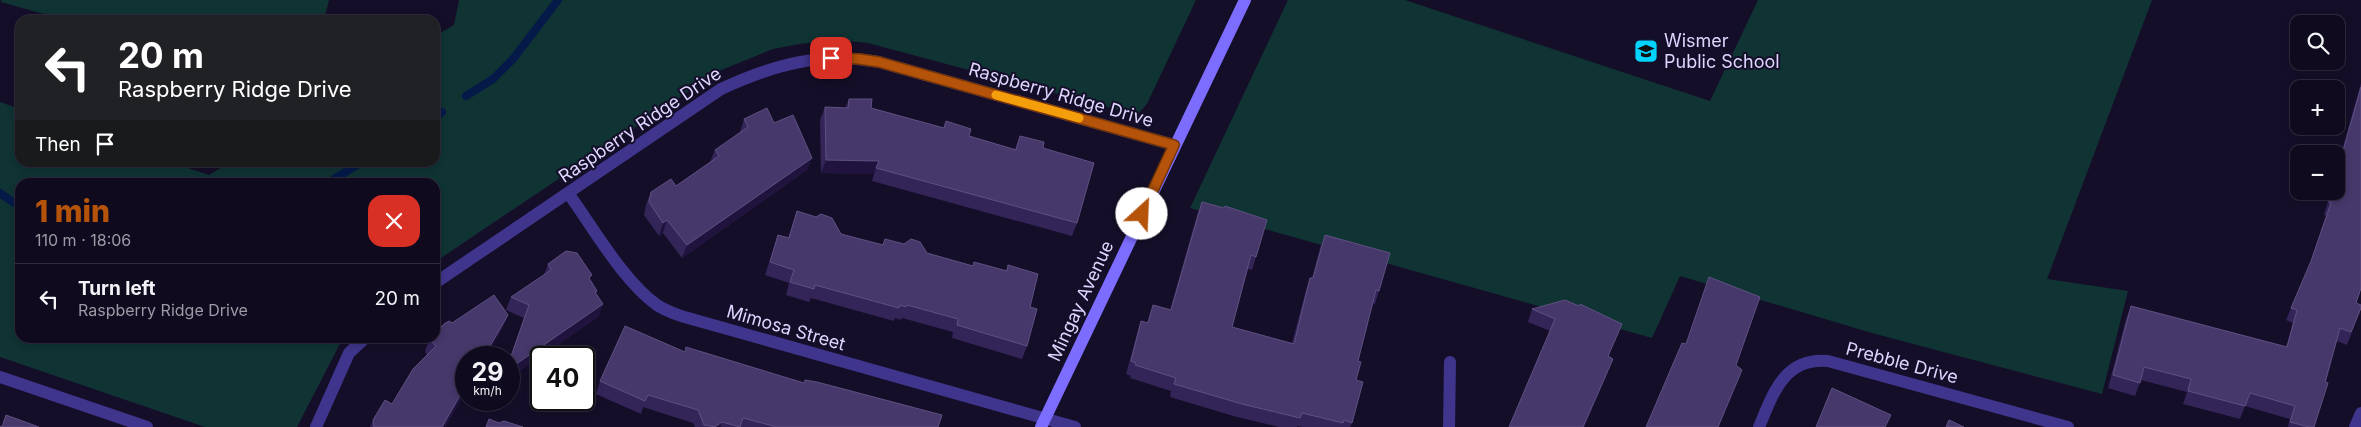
<!DOCTYPE html>
<html lang="en">
<head>
<meta charset="utf-8">
<style>
	:root { --surface:#100a1f; --page:#191328; --text:#f1f3f6; --muted:#9c9aa4; --line:#302b3d; --accent:#b45309 }
	body { margin:0; font-family:Inter,sans-serif; background:var(--page); color:var(--text); height:100vh; display:flex; flex-direction:column; font-size:19px; white-space:nowrap }
	* { box-sizing:border-box; margin:0 }
	p { font-size:16px; color:var(--muted) }
	.icon { flex:none; width:28px; height:28px; fill:none; stroke:currentColor; stroke-width:2; stroke-linecap:round; stroke-linejoin:round }
	.map { position:relative; flex:1; overflow:hidden }
	.side { position:absolute; left:15px; top:178px; width:425px; height:165px; display:flex; flex-direction:column; background:var(--surface); border-radius:15px; box-shadow:0 2px 8px #0003,0 0 0 1px var(--line) }
	.side>* { flex:none }
	.top-card { position:absolute; left:15px; top:15px; width:425px; height:152px; border-radius:15px; box-shadow:0 2px 8px #0003,0 0 0 1px var(--line); background:#202124; color:#fff; overflow:hidden }
	.tools { position:absolute; left:2290px; top:15px; display:grid; gap:10px }
	.tools a { display:grid; place-items:center; width:55px; height:55px; border-radius:10px; background:var(--surface); box-shadow:0 2px 8px #0003,0 0 0 1px var(--line); font-size:25px }
	.speed { position:absolute; left:455px; top:346px; display:flex; gap:10px; font-size:25px; font-weight:700; text-align:center }
	.speed>* { display:grid; place-content:center; width:65px; height:65px; border-radius:50%; background:var(--surface); box-shadow:0 2px 8px #0003,0 0 0 1px var(--line); line-height:1 }
	.speed small { font-size:12px; font-weight:400 }
	.speed .limit { border:2px solid #111; border-radius:8px; background:#fff; color:#111 }
	.pin { position:absolute; display:grid; place-items:center; width:42px; height:42px; color:#fff; margin:-21px; border-radius:10px; box-shadow:0 2px 8px #0006 }
	.me { position:absolute; width:55px; margin:-28px; rotate:25deg; stroke-linejoin:round; filter:drop-shadow(0 0 4px #0008) }
	.turn { display:flex; align-items:center; gap:18px; height:105px; padding:0 20px; font-size:22px }
	.turn .icon { width:65px; height:65px; stroke-width:2.5 }
	.turn b { display:block; font-size:35px; line-height:42px }
	.then { display:flex; align-items:center; height:48px; padding:0 20px; background:#0003; gap:10px; font-size:19px }
	.round { display:grid; place-items:center; flex:none; width:52px; height:52px; border-radius:15px; background:var(--page) }
	.headline { display:flex; align-items:center; justify-content:space-between; height:85px; padding:0 20px }
	h1 { font-size:30px; font-weight:800; line-height:38px; color:var(--accent) }
	ul { padding:0; list-style:none }
	li { display:flex; align-items:center; gap:15px; height:70px; padding:0 20px; border-top:1px solid var(--line) }
	li div { flex:1 }
	li b { display:block; font-size:19px }
	li em { font-style:normal }
	.map>svg:first-child { display:block }
</style>
</head>
<body>
<div class="map">
<svg width="2361" height="427" viewBox="0 0 2361 427">
	<rect width="100%" height="100%" fill="#150e29"/>
	<path fill="#103334" d="M1 0H329L324 20H65L1 2Z
		M459 0H1196L1147 104 1137 115 868 43 838 40 800 44 773 49 719 71 435 262V182H20V338H343L297 427H205L0 357V102L20 109V162L173 163 209 175 229 163 435 162V36L454 25Z
		M1288 0H1405L1710 101 1758 0H2152L2047 279 2128 291 2102 394 1872 333 1680 276 1652 338 1190 208Z"/>
	<g fill="none" stroke-linecap="round" stroke-linejoin="round">
		<path stroke="#061a4a" stroke-width="8" d="M466 96 493 79 513 59 558 0
			M435 117 442 112
			M329 182 362 162
			M0 193 20 207"/>
		<path stroke="#3f358c" stroke-width="12" d="M568 193C593 227 623 281 657 305 664 310 673 313 681 316L1075 427
			M435 283 721 89C775 64 820 52 879 62L1174 145
			M0 377 147 427
			M316 427 349 353 365 338
			M1449 427 1450 362
			M1759 427C1773 394 1784 357 1828 361L2068 427
			M2355 427 2361 413"/>
		<path stroke="#7c6dff" stroke-width="12" d="M1041 427 1245 0"/>
	</g>
	<path fill="#342559" d="M2361 83V288L2356 303 2361 308 2347 345 2337 341 2314 427H2288L2290 419 2245 406 2240 419 2183 404 2187 392 2141 380 2135 396 2108 388 2126 319 2131 306 2286 347 2293 323 2286 320 2291 308 2310 264 2326 216 2324 215 2331 191H2336V172Z
		M849 99 871 108 943 128 946 121 969 136 1015 149 1020 136 1043 148 1077 223 1072 236 872 181 874 174 821 173 820 120 825 107 845 108Z
		M744 119 774 123 812 158 807 170 682 258 663 233 659 236 644 215 646 205 651 192 676 186 710 162 715 150 740 132Z
		M1202 202 1256 257 1252 270 1248 269 1232 327 1292 343 1306 290 1310 278H1312L1320 248 1325 235 1379 291 1375 304 1372 303 1358 361 1352 423 1350 427H1303L1297 426V427H1279L1237 417 1170 397 1171 391 1130 378 1131 376 1126 374 1137 334 1141 321 1147 323 1153 305 1170 310 1197 215Z
		M797 211 841 234 883 245 885 239 927 253 973 266 1006 271 1008 265 1030 307 1027 346 1022 359 952 338 953 332 902 318 901 320 895 318 894 321 811 298 809 302 786 295 789 283 765 275 778 235 788 238Z
		M548 264 590 280 597 291 596 294 603 304 598 317 509 378V362L524 318 506 310 511 297 544 275Z
		M1532 309 1617 337 1608 357V372L1584 427H1509L1550 331 1528 322Z
		M508 315 503 327 445 427H370L373 420 392 404 427 355 425 352 429 339 452 323Z
		M685 352 938 427H695L693 423 643 407 641 414 596 394 600 381Z"/>
	<path fill="#20143e" d="M812 158 807 170 682 258 687 245Z
		M826 160 879 161 874 174 821 173Z
		M667 220 663 233 659 236 663 223Z
		M603 304 598 317 509 378V369Z
		M508 315 503 327 485 358H483Z
		M1622 324 1617 337 1603 369 1608 356Z
		M1613 359 1608 372 1584 427H1583Z
		M1742 370 1719 427H1718Z
		M466 385V390L445 427H442Z
		M722 422 721 427H715Z"/>
	<path fill="#46386a" stroke="#5e5182" d="M2361 87V288L2356 303 2361 305V308L2351 332 2340 328 2325 382 2328 383 2314 427H2309L2290 422 2295 406 2250 393 2245 406 2188 391 2191 379 2144 367 2140 383 2113 375 2131 306 2287 347 2297 310 2291 308 2311 261 2331 203 2329 202 2332 191H2336V176Z
		M849 99H872L871 108 944 128 946 121 971 129 969 136 1016 150 1020 136 1044 142 1043 148 1094 163 1077 223 876 168 879 161 826 160 825 107 848 108Z
		M767 108 774 123 793 115 812 158 687 245 667 220 663 223 649 202 651 192 671 179 676 186 719 156 715 150 748 127 744 119Z
		M1202 202 1224 208 1225 206 1267 220 1256 257 1251 255 1232 327 1294 344 1310 278H1313L1325 235 1390 253 1379 291 1376 290 1358 361 1361 362 1356 380 1363 382 1352 423 1344 420 1343 423 1302 413 1300 418 1242 404 1174 384 1176 378 1135 365 1136 363 1131 361 1141 321 1148 323 1153 305 1171 310Z
		M797 211 816 217 821 214 832 218 841 234 883 245 885 239 904 244 911 239 920 242 927 253 973 266 974 262 1007 271 1008 265 1038 274 1030 307 1037 309 1027 346 957 325 958 319 907 305 906 307 900 305 899 308 815 285 814 289 790 282 794 270 770 262 778 235 789 238Z
		M566 251 577 253 592 275 589 278 597 291 595 292 603 304 509 369V362L529 305 511 297 551 270 548 264Z
		M1709 277 1760 297 1736 365 1742 370 1718 427H1646L1682 343 1686 344Z
		M494 295 508 315 483 358H466V385L442 427H374L373 420 385 400 392 404 413 369 436 346 429 339 430 338H435V333L444 324 449 321 452 323Z
		M1565 300 1579 306 1580 304 1622 324 1608 356 1613 359 1583 427H1509L1555 319 1532 309Z
		M625 326 685 352 686 347 804 383 805 380 817 382 942 415 938 427H777L743 418 740 427 722 422 715 427 704 425 698 410 648 395 645 401 600 381Z
		M1832 388 1891 415 1885 427H1816Z
		M6 415 39 427H0V426L2 427Z
		M489 419 499 423 504 421 523 427H486Z
		M1949 420 1964 427H1946Z"/>
	<g fill="none" stroke-linecap="round" stroke-linejoin="round">
		<g stroke="#753606" stroke-width="12">
			<path id="route" d="M831 58 859 59 879 62 1174 145 1142 214"/>
		</g>
		<use href="#route" stroke="#b45309" stroke-width="9"/>
		<path stroke="#f59e0b" stroke-width="9" d="M996 95 1079 118"/>
	</g>
	<defs>
		<g id="school-square" transform="scale(1.25)"><rect x="-9" y="-9" width="18" height="18" rx="4" fill="#02d3ff" stroke="#150e29"/><path d="M0-5L7-2L0 1L-7-2ZM-4 1L0 2.5L4 1V4Q0 6-4 4Z" fill="#111"/></g>
	</defs>
	<g fill-rule="evenodd">
		<use href="#school-square" x="1646" y="51"/>
	</g>
	<g text-anchor="middle" stroke-width="4" stroke-linejoin="round" paint-order="stroke">
		<g font-size="18" fill="#ded6ff" stroke="#150e29" text-anchor="start">
			<text x="1664" y="47">Wismer<tspan x="1664" dy="21">Public School</tspan></text>
		</g>
		<g font-size="18" fill="#ded6ff" stroke="#150e29">
			<text transform="translate(1061 95) rotate(16)" y="6">Raspberry Ridge Drive</text>
			<text transform="translate(640 125) rotate(-34)" y="6">Raspberry Ridge Drive</text>
			<text transform="translate(1081 301) rotate(-65)" y="6">Mingay Avenue</text>
			<text transform="translate(786 328) rotate(16)" y="6">Mimosa Street</text>
			<text transform="translate(1902 363) rotate(15)" y="6">Prebble Drive</text>
		</g>
	</g>
</svg>
<div class="tools">
<a><svg class="icon" aria-label="search" viewBox="0 0 24 24"><circle cx="10" cy="10" r="6"/><path d="M15 15l6 6"/></svg></a>
<a>+</a>
<a>−</a>
</div>
<div class="speed"><div>29<small>km/h</small></div><div class="limit">40</div></div>
<div class="pin" style="left:831px;top:58px;background:#d93025"><svg class="icon" aria-label="arrive" viewBox="0 0 24 24"><path d="M6 21V4h12l-3 4 3 4H6"/></svg></div>
<svg class="me" style="left:1142px;top:214px" viewBox="-20 -20 40 40"><circle r="19" fill="#fff"/><path d="M0-13L10 11 0 6-10 11z" fill="#b45309"/></svg>
<div class="top-card">
<div class="turn"><svg class="icon" aria-label="left" viewBox="0 0 24 24"><path d="M17 20v-9H6M10 6l-5 5 5 5"/></svg><div><b>20 m</b>Raspberry Ridge Drive</div></div>
<div class="then">Then<svg class="icon" aria-label="arrive" viewBox="0 0 24 24"><path d="M6 21V4h12l-3 4 3 4H6"/></svg></div>
</div>
<section class="side">
<div class="headline"><div><h1>1 min</h1><p>110 m · 18:06</p></div><a class="round" style="background:#d93025;color:#fff"><svg class="icon" aria-label="close" viewBox="0 0 24 24"><path d="M6 6l12 12M18 6L6 18"/></svg></a></div>
<ul>
<li><svg class="icon" aria-label="left" viewBox="0 0 24 24"><path d="M17 20v-9H6M10 6l-5 5 5 5"/></svg><div><b>Turn left</b><p>Raspberry Ridge Drive</p></div><em>20 m</em></li>
</ul>
</section>
</div>
</body>
</html>
